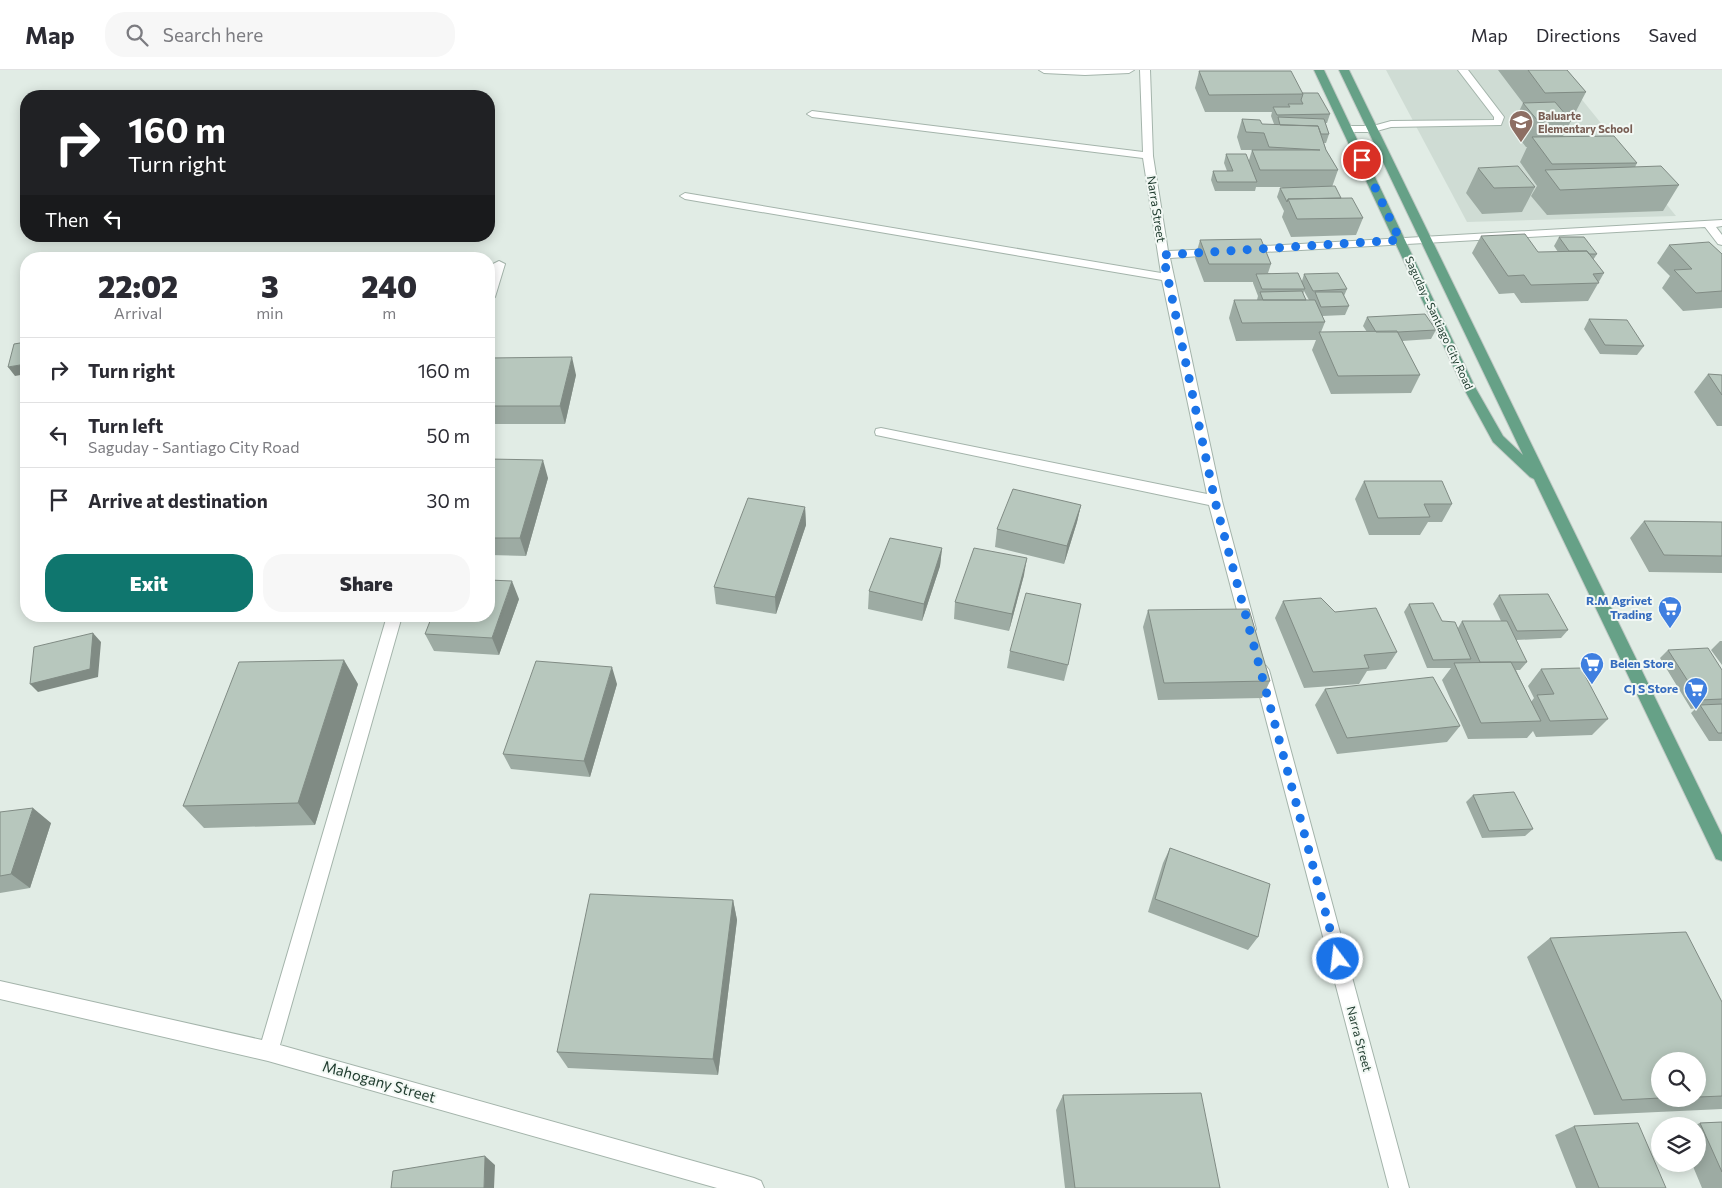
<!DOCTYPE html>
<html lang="en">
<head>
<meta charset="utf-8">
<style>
	:root { --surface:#fff; --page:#f7f7f7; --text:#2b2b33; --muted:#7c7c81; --line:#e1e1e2; --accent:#0f766e }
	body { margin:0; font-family:Commissioner,sans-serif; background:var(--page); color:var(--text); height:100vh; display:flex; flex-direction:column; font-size:19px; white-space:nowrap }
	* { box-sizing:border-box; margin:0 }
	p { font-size:16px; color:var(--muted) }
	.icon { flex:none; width:28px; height:28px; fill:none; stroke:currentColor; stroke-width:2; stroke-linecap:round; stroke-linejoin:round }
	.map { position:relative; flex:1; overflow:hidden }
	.drawer { position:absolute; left:20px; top:182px; width:475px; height:370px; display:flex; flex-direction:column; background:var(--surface); border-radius:20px; box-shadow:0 2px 12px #0003 }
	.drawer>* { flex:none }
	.top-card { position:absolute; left:20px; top:20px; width:475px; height:152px; border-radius:20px; box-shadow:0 2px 12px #0003; background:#202124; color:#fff; overflow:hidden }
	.fabs { position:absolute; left:1651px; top:982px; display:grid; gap:10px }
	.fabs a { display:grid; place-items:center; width:55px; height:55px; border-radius:50%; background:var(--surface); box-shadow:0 2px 12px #0003; font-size:25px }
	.pin { position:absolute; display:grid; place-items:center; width:42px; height:42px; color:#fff; margin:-21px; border:2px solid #fff; border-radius:50%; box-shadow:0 1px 5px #0007 }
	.me { position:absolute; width:55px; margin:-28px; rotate:345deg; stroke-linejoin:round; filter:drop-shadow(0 0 4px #0008) }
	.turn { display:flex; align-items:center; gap:18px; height:105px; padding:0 25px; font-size:22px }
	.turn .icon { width:65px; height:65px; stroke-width:2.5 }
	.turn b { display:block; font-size:35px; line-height:42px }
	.then { display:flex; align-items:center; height:48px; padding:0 25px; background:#0003; gap:10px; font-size:19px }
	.eta { display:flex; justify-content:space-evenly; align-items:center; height:85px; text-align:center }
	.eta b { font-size:30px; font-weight:800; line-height:35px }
	.primary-button { display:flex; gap:10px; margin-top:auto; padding:10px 25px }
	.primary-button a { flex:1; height:58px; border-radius:20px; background:var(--accent); color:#fff; font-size:20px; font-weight:800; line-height:58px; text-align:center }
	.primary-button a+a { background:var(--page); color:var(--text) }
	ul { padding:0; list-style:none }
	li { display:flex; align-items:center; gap:15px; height:65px; padding:0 25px; border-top:1px solid var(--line) }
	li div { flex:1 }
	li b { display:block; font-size:19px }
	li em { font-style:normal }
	header { display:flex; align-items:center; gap:30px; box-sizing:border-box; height:70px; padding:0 25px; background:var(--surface); border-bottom:1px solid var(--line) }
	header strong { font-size:24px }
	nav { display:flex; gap:28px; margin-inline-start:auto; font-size:18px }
	.search { width:350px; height:45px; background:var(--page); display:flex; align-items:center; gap:12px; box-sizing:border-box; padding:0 18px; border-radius:20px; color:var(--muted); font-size:19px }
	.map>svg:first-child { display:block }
</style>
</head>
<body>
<header>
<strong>Map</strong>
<div class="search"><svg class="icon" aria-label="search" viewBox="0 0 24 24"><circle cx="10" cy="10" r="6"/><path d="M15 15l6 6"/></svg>Search here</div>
<nav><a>Map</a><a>Directions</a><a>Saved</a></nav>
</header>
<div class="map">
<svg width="1722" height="1118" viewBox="0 0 1722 1118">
	<rect width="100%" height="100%" fill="#e1ece5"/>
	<path fill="#cfdcd4" d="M1386 0H1558L1676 146 1467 152Z"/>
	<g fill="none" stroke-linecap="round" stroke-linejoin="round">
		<g stroke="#a4b4ab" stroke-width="2">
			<path id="minor" d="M1039 0H1134L1129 3 1085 5 1044 3Z
				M1140 0H1150L1153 86 1168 181 1216 179 1222 182 1216 185 1170 188 1222 431 1256 559 1254 563 1249 565 1244 563 1242 559 1209 435 881 366 876 365 875 362 876 359 881 358 1207 424 1162 210 685 129 680 126 685 123 1161 203 1143 88 812 47 807 44 812 41 1143 82Z
				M1458 0H1468L1504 47 1501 55 1391 57 1373 62H1347L1342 59 1347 56H1373L1391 51 1494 50V47Z
				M1722 150V156L1716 157 1722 165V175L1718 174 1705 157 1246 183 1240 180 1246 177Z
				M499 191 505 194 495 227 489 230V209L493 194Z
				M387 546H402L280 975 754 1108 761 1111 764 1118H717L268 991 0 929V911L262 970Z
				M1261 594 1266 596 1269 600 1409 1118H1389L1253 600 1256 596Z"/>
		</g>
		<g stroke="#c1c9c5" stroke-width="2">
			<path id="major" d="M1314 0H1324L1475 317 1503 366 1523 385 1339 0H1349L1722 765V791L1716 789 1534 409 1530 407 1493 372 1463 317Z"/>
		</g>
		<use href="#minor" fill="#fff" fill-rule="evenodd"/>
		<use href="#major" fill="#66a187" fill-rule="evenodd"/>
	</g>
	<path fill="#9daba3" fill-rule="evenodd" d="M1498 0H1567L1586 22 1573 47H1568L1571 51 1563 66 1637 93 1635 97 1679 115 1663 141 1547 145 1531 126 1537 116 1520 92 1527 77H1526L1511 58 1523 33Z
		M1199 1 1302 23 1330 44 1327 53H1325L1329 64 1326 73H1324L1326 80 1338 100 1332 117 1341 128 1363 148 1356 165 1291 167 1282 147 1284 141 1277 127 1280 118 1283 117H1256L1255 121H1215L1211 110 1213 101H1227L1224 93 1226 84 1249 90 1252 80H1253H1241L1237 67 1242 49 1262 54 1276 55V54H1274L1271 46 1272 42H1205L1195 18Z
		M1478 98 1535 117 1522 142 1482 144 1466 123Z
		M1481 166 1538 182H1558L1554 176 1559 167 1597 184 1593 190 1604 203 1588 231 1521 233 1514 223 1499 224 1472 183Z
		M1200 170 1271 194 1268 203 1302 211 1304 204 1347 219 1344 226 1349 236 1345 245 1322 246 1325 252 1321 262H1367L1363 256 1367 247 1436 260 1431 269 1402 271 1420 305 1411 323 1331 324 1312 280 1316 270 1236 271 1229 248 1234 230H1257L1258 226 1253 213V212H1204L1195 188ZM1304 221 1309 230H1306L1303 224Z
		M1669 175 1722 184V238L1683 241 1662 218 1670 206 1657 193Z
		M1589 249 1644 276 1637 285 1600 284 1584 259Z
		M489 288 576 305 565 354H489Z
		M1708 304 1722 305V356H1717L1694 322Z
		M489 389 548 408 526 486 489 485Z
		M1364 411 1452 434 1442 452H1428L1420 465H1369L1355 429Z
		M1081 435 1077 452 1064 494 995 477 997 459Z
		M805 437 806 455 776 544 716 534 714 517Z
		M1644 451 1722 452V503L1649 502 1630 468Z
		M942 478 940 496 922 551 868 539 869 521Z
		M1024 505 1009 561 954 549 955 532Z
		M1499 525 1568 560 1561 568 1516 570 1527 592 1520 600H1516L1531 632 1534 628 1528 616 1541 599 1608 649 1592 665 1536 667 1533 661 1527 668 1468 669 1442 610 1451 598H1427L1404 542 1409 534 1442 551 1458 558 1462 551H1501L1493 534Z
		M519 529 499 585 434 581 425 564Z
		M1283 531 1335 542 1397 582 1386 599 1367 601 1359 614 1304 618 1275 548Z
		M1148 540 1270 611 1262 628 1158 630 1143 557Z
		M1720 571H1722V595L1711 580Z
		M1668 580 1722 600V671H1709L1691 643 1696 638 1691 639 1660 588Z
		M1010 581 1068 595 1064 611 1007 598Z
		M358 614 315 755 204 758 183 736Z
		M617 614 590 707 511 699 503 684Z
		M1325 619 1460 656 1447 672 1337 684 1315 635Z
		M1473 725 1533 759 1525 766 1482 768 1466 732Z
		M0 742 51 753 30 818 0 823Z
		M1170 778 1258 867 1248 880 1148 842 1163 793Z
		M733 830 737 850 718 1005 568 998 557 982Z
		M1550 868 1722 932V1039L1594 1045 1527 887ZM1660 991H1698V1029H1660Z
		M1063 1025 1220 1118H1065L1056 1040Z
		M1722 1052V1118H1702L1692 1094H1698V1056H1693L1700 1053Z
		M1574 1056 1666 1118H1576L1555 1065Z"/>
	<path fill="#808b84" d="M572 287 576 305 565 354 560 336Z
		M26 294V304L15 306 8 297Z
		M543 390 548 408 526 486 520 468Z
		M1081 435 1077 452 1064 494 1067 476Z
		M805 437 806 455 776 544 775 527Z
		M942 478 940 496 922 551 924 534Z
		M1027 488 1024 505 1009 561 1012 544Z
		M512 511 519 529 499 585 492 568Z
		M93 563 101 572 98 607 38 622 30 614Z
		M344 590 358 614 315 755 298 733Z
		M612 597 617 614 590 707 584 691Z
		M33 738 51 753 30 818 11 804Z
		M733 830 737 850 718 1005 713 989Z
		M485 1086 495 1095 494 1118H484Z"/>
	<path fill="#b7c7bd" stroke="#808b84" d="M1528 0H1567L1586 22 1545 23Z
		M1199 1H1291L1303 24 1209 25Z
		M1302 23H1318L1330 44 1277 45 1273 37H1290L1288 34H1303L1301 30 1303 24Z
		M1555 32 1571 51H1538L1523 33Z
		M1278 47 1324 49 1329 64H1321L1318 56 1280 55Z
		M1242 49 1260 50 1262 54 1318 56 1326 80 1338 100H1260L1252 80H1320L1269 77 1264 63 1246 62Z
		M1614 66 1637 93 1552 94 1532 67Z
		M1226 84H1246L1257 112H1217L1213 101H1233Z
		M1518 96 1535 117 1494 118 1478 98Z
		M1661 96 1679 115 1560 120 1545 100Z
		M1335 116 1341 128 1288 129 1287 132 1280 118Z
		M1352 128 1363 148 1297 149 1288 129Z
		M1525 164 1538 182 1587 181 1604 203 1593 204 1599 213 1531 215 1524 205 1508 206 1481 166Z
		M1559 167H1584L1597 184H1589L1587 181H1569Z
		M1261 169 1271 194H1209L1200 170Z
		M1709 172 1722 184V221L1696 223 1674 200 1692 199 1669 175Z
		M1298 203 1305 219H1262L1256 204Z
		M1338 203 1347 219 1313 221 1304 204Z
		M1302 221 1306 230H1263L1260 222Z
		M1315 222H1342L1349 236 1321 237Z
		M1234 230H1315L1325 252 1242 253Z
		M1425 244 1436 260 1398 262H1376L1367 247Z
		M1589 249 1627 250 1644 276 1605 275Z
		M1397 261 1420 305 1338 306 1319 262Z
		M26 272V294L8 297 14 274Z
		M572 287 560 336H489V288Z
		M1708 304 1722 305V325Z
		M489 389 543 390 520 468H489Z
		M1364 411H1442L1452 434H1424L1430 447 1378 448Z
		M1013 419 1081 435 1067 476 997 459Z
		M748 428 805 437 775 527 714 517Z
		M1644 451 1722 452V486L1664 485Z
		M890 468 942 478 924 534 869 521Z
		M974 478 1027 488 1012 544 955 532Z
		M489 510 512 511 492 568 425 564 432 546H489Z
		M1026 523 1081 534 1068 595 1010 581Z
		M1548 524 1568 560 1517 561 1499 525Z
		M1321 528 1335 542 1376 538 1397 582 1364 585 1369 598 1313 602 1283 531Z
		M1433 533 1442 551 1455 552 1471 589 1433 590 1409 534Z
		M1249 539 1270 611 1164 613 1148 540Z
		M1462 551H1507L1527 592H1480Z
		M93 563 90 599 30 614 34 577Z
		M1708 578 1722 600V629L1700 630 1668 580Z
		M344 590 298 733 183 736 239 592Z
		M536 591 612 597 584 691 503 684Z
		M1511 592 1541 651 1481 653 1454 593Z
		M1581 598 1608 649 1550 651 1537 625 1554 624 1541 599Z
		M1433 607 1460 656 1347 668 1325 619Z
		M1722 634V663H1718L1700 635Z
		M1514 722 1533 759 1489 761 1473 725Z
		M33 738 11 804 0 806V742Z
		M1170 778 1270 814 1258 867 1155 829Z
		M590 824 733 830 713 989 557 982Z
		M1686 862 1722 932V1026L1698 1027V991H1660V1028L1622 1030 1550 868Z
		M1201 1023 1220 1118H1075L1063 1025Z
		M1722 1052V1102L1700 1053Z
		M1638 1053 1666 1118H1599L1574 1056Z
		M485 1086 484 1118H391L393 1101Z"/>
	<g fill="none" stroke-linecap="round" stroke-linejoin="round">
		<path stroke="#1a73e8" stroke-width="9" stroke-dasharray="0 16.2" d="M1338 889 1215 431 1163 185 1400 170 1362 90"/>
	</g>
	<defs>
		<g id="school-pin" transform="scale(1.25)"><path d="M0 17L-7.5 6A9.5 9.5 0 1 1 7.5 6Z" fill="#8d6e63" stroke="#f2f8f4"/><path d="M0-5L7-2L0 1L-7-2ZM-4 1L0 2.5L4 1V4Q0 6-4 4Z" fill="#fff"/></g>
		<g id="supermarket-pin" transform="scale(1.25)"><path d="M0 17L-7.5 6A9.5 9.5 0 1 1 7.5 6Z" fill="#3f7fe0" stroke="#f2f8f4"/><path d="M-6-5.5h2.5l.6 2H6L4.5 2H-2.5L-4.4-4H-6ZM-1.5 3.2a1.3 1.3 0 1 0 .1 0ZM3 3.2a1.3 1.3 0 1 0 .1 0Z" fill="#fff"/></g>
	</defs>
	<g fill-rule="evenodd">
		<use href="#school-pin" x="1521" y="52"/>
		<use href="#supermarket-pin" x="1670" y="538"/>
		<use href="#supermarket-pin" x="1592" y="594"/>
		<use href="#supermarket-pin" x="1696" y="619"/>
	</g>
	<g text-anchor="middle" stroke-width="4" stroke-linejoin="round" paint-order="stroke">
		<g font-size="11" font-weight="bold" fill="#785e54" stroke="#f2f8f4" text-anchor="start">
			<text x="1538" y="50">Baluarte<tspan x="1538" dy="13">Elementary School</tspan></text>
		</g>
		<g font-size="11" fill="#213d30" stroke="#f2f8f4">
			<text transform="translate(1439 253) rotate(65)" y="4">Saguday - Santiago City Road</text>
		</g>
		<g font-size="12" fill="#213d30" stroke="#f2f8f4">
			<text transform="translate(1156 139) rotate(81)" y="4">Narra Street</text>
			<text transform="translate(1359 969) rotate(75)" y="4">Narra Street</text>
		</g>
		<g font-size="12" font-weight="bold" fill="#366cbe" stroke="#f2f8f4" text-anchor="end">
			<text x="1652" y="535">R.M Agrivet<tspan x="1652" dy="14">Trading</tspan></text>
			<text x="1610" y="598" text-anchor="start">Belen Store</text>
			<text x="1678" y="623">CJ S Store</text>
		</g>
		<g font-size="15" fill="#213d30" stroke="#f2f8f4">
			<text transform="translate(379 1012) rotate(16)" y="5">Mahogany Street</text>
		</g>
	</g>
</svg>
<div class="fabs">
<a><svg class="icon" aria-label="search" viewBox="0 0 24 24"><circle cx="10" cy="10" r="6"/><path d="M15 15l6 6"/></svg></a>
<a><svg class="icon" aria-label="layers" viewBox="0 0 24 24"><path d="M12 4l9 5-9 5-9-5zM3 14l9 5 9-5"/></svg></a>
</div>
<div class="pin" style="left:1362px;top:90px;background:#d93025"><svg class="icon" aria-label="arrive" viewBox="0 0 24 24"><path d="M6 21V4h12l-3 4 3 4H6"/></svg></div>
<svg class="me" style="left:1338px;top:889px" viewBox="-20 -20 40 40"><circle r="17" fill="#1a73e8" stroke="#fff" stroke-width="3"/><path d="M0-11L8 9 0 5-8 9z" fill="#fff"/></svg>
<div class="top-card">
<div class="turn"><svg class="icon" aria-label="right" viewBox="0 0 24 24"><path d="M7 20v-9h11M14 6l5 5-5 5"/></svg><div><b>160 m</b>Turn right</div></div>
<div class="then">Then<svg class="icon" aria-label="left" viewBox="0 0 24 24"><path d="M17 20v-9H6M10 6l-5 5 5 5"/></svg></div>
</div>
<section class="drawer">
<div class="eta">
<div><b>22:02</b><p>Arrival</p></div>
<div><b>3</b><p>min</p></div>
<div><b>240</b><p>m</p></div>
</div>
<ul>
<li><svg class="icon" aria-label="right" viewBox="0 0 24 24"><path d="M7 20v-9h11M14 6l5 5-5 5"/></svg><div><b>Turn right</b></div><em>160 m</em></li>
<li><svg class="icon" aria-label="left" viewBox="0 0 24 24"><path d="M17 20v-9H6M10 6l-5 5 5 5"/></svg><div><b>Turn left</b><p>Saguday - Santiago City Road</p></div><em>50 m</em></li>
<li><svg class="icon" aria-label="arrive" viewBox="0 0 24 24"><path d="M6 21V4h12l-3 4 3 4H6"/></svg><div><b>Arrive at destination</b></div><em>30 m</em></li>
</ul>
<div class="primary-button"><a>Exit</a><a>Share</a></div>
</section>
</div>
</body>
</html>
